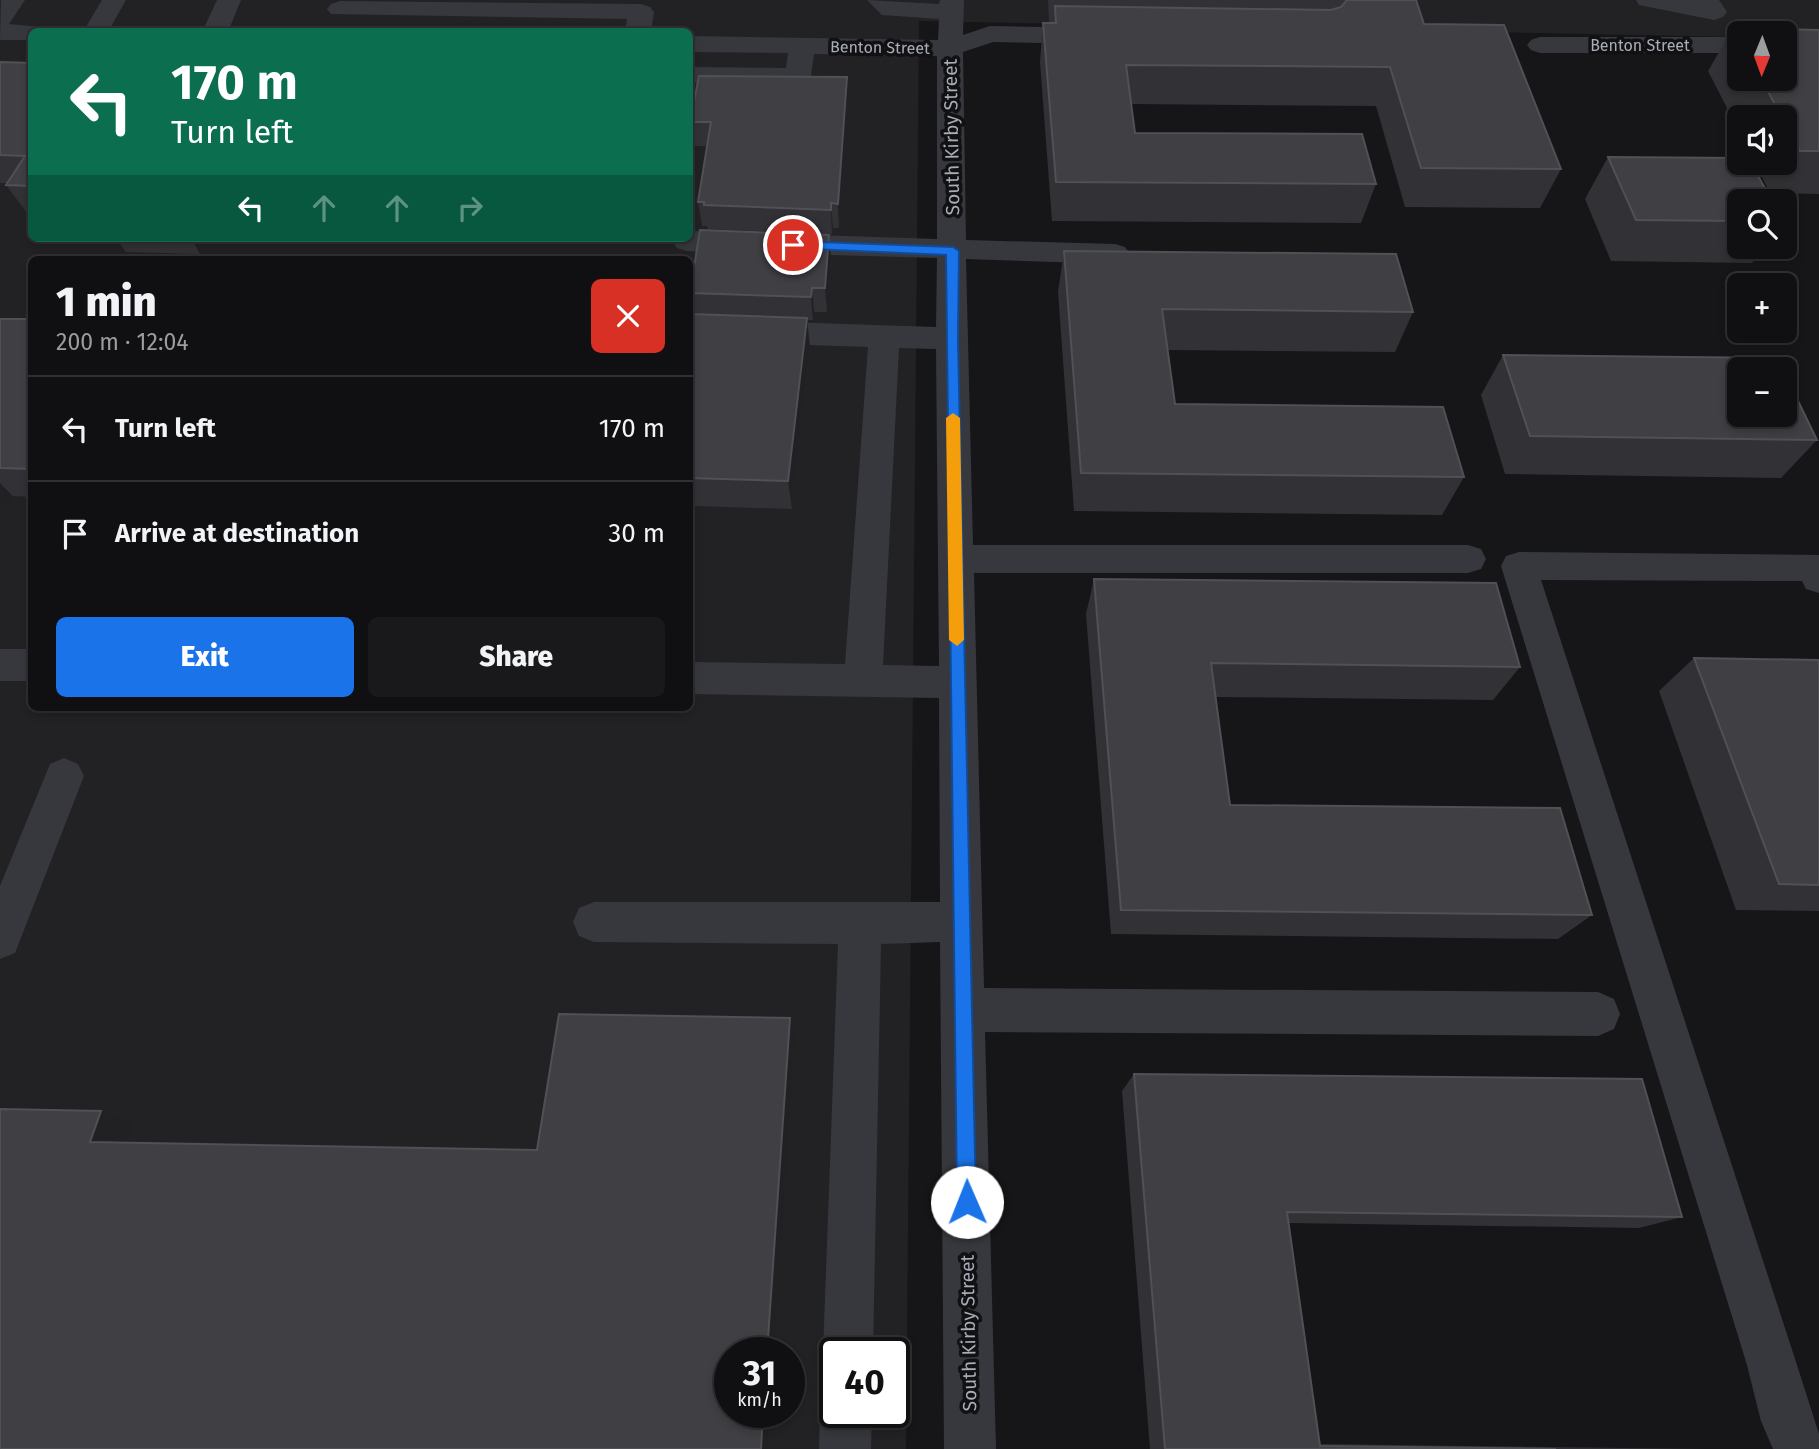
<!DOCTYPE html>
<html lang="en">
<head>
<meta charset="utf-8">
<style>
	:root { --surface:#101012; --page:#19191b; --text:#f1f3f6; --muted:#9c9d9f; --line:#303032; --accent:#1a73e8 }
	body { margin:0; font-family:"Fira Sans",sans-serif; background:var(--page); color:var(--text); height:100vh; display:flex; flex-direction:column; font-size:26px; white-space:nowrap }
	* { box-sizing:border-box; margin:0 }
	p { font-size:23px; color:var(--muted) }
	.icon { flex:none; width:38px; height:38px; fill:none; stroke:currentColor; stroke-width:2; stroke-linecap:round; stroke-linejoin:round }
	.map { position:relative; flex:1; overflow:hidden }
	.drawer { position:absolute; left:28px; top:256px; width:665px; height:455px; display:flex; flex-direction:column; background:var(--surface); border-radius:10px; box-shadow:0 4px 10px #0003,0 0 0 2px var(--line) }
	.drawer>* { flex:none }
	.hud { position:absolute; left:28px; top:28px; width:665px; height:214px; border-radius:10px; box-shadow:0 4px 10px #0003,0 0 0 2px var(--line); background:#0b6e4f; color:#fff; overflow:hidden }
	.needle { width:46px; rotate:181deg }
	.fabs { position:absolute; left:1727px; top:21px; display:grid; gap:14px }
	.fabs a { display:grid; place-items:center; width:70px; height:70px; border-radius:10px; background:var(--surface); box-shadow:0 4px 10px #0003,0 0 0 2px var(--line); font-size:35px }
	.speed { position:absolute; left:714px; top:1337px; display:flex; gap:14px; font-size:35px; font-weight:700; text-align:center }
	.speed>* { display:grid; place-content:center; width:91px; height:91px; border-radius:50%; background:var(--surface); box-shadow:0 4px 10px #0003,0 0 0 2px var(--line); line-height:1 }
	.speed small { font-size:18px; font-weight:400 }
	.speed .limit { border:4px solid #111; border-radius:10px; background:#fff; color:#111 }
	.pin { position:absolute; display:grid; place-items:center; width:60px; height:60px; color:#fff; margin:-30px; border:4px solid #fff; border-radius:50%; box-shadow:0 2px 7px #0007 }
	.me { position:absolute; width:77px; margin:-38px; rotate:359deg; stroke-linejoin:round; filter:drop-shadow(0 0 5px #0008) }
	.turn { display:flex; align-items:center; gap:24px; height:147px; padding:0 28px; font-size:32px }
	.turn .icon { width:91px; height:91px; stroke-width:2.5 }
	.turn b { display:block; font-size:49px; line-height:60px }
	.lanes { display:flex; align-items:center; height:66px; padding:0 28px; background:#0003; justify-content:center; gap:35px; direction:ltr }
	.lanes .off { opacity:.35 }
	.round { display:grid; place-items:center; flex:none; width:74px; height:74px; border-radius:10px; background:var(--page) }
	.summary { display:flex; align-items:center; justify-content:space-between; height:119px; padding:0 28px }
	h1 { font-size:42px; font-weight:800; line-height:52px }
	.button { display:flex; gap:14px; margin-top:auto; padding:14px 28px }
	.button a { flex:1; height:80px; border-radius:10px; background:var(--accent); color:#fff; font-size:28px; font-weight:800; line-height:80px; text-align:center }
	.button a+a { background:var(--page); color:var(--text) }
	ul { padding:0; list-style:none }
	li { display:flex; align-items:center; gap:21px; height:105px; padding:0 28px; border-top:2px solid var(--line) }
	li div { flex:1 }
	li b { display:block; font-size:26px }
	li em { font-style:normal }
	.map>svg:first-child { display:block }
</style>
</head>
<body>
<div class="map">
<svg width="1819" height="1449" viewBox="0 0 1819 1449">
	<rect width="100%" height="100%" fill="#161618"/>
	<path fill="#222225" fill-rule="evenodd" d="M0 0H1819V38L1785 33H1740L1739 37 919 21 906 1449H0ZM32 32H690V238H32ZM32 259H690V707H32ZM730 1353H789V1412H730ZM835 1353H894V1412H835Z"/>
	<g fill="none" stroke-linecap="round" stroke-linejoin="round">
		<path fill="#37383d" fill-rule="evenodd" d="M1 0H25L9 24 41 27 44 32H32V40H0Z
			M102 0H126L108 32H83Z
			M217 0H241L228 32H202Z
			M867 0 939 4 940 0H964L963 35 990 26 1095 28 1104 31 1108 36 1104 41 1095 44 993 42 963 52 966 240 1115 244 1125 247 1130 254 1125 261 1115 264 966 259 973 545H1468L1481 549 1486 559 1481 569 1468 573H974L984 988 1598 992 1614 999 1620 1014 1614 1029 1598 1036 985 1032 996 1449H944L940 942 881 944 873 1353H835V1373L830 1371 823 1353 838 944 594 942 579 936 573 922 579 908 594 902H940L939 698 690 694V662L845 664 868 347 690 341V319L936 327 937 258 687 251 677 248 672 241 674 238H690V231L937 239V56L814 54 811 76 807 82 798 84 690 83V67L786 68 788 53 690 52V36L938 40 939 19 882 15ZM899 348 936 349 939 666 883 665Z
			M1636 0H1719L1727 12 1723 17 1714 20 1639 5Z
			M340 1 641 4 650 7 654 12 651 32H625L627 19 331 14 327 9 331 4Z
			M1540 37H1740V53H1540L1531 50 1527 45 1531 40Z
			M1519 552 1819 555V593L1806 589 1802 581 1541 580 1797 1365 1819 1434V1449H1773L1761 1421 1747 1365 1501 566 1506 556Z
			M0 649H32V681H0Z
			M64 758 78 764 84 776 15 953 0 959V886L50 764Z
			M835 1391V1412H872L871 1449H819L820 1412 828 1394Z"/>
	</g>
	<path fill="#323236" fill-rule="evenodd" d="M1048 0H1416L1424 24 1561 169 1540 208 1405 207 1376 106 1131 104 1135 133 1376 184 1361 223 1052 221 1040 62 1043 23H1049Z
		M1733 28 1819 30V194L1770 193 1755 163H1785V117H1740V133L1708 71ZM1740 33 1785 79H1740Z
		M0 62 32 63V213H27L6 185 8 183H0Z
		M848 102 839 228H833L832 234 708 229 707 226H702L698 202 707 146H694L690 122Z
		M1608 157 1740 201V247H1764L1752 263 1611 261 1585 199Z
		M116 238H208L200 254 126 252Z
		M1064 251 1413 312 1395 352 1167 350 1175 404 1464 477 1442 515 1074 511 1058 292Z
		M831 259 827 312H814L813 320H807L810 348 792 509 695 506 691 534H690V314H694L690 293Z
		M0 319H32V497L13 496 0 521Z
		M1503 355 1817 440 1781 478 1505 474 1481 395Z
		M1094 579 1520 667 1493 700 1215 697 1230 805 1592 915 1558 939 1111 934 1086 614Z
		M1694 658 1819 662V911L1736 910 1659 691Z
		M1134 1074 1682 1217 1639 1228 1288 1223 1319 1444 1708 1449H1150L1122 1091Z"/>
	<path fill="#212124" d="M847 77 848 102 839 228 838 204Z
		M831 203 833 228 832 234 831 210Z
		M829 235 831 259 827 312 825 288Z
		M191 238H208L200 254Z
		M812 288 814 312 813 320 811 297Z
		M807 318 810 348 792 509 788 481Z
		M690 481 695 506 691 534 690 528Z
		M0 483 13 496 0 521Z
		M790 1018 794 1033 774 1353H767Z
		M101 1111 133 1123 123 1153 90 1142Z
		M763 1412H770L767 1449H761Z"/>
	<path fill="#3f3f44" stroke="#4f5156" stroke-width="2" d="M1347 0H1416L1424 24 1504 25 1561 169 1421 168 1390 67 1126 65 1135 133 1362 134 1376 184 1056 182 1043 23H1056L1055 6 1331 10 1341 7Z
		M1733 28 1819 30V151H1800L1785 123V117H1782L1761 79H1785V33H1740V40Z
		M0 62 32 63V186L6 185 25 156 0 155Z
		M699 76 847 77 838 204 831 203V210L704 205V202H698L711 122H690Z
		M1608 157 1740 158V163H1751L1772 201H1740V221L1636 220Z
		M700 230 829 235 825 288H812L811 297 690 293Z
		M1064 251 1396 254 1413 312 1162 309 1175 404 1443 407 1464 477 1081 473Z
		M690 314 807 318 788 481 690 478Z
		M0 319H32V469L0 468Z
		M1503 355 1777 358 1782 369H1740V415H1785V374L1817 440 1530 436Z
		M1094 579 1496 583 1520 667 1211 663 1230 805 1560 808 1592 915 1121 910Z
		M1694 658 1818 660 1819 662V885L1779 884Z
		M559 1014 790 1018 767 1353H730V1412H763L761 1449H0V1109L101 1111 90 1142 537 1150Z
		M1134 1074 1642 1079 1682 1217 1287 1212 1320 1446 1556 1449H1165Z"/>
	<path fill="#1a73e8" stroke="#114b97" stroke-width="2" d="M793 241 953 247 959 251 958 339 976 1202 973 1209 967 1212 960 1209 957 1202 946 255 789 248 787 245Z"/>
	<path fill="#f59e0b" d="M953 413 960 418 964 640 957 646 949 640 946 418Z"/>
	<g text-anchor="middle" stroke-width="7" stroke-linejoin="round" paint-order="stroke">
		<g font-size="16" fill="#a8adb8" stroke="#111113">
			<text x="1640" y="51">Benton Street</text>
			<text transform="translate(880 47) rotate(1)" y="6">Benton Street</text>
		</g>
		<g font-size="19" fill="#a8adb8" stroke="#111113">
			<text transform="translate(951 137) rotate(-91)" y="7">South Kirby Street</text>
			<text transform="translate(968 1333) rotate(-91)" y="7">South Kirby Street</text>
		</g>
	</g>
</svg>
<div class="fabs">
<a><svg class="needle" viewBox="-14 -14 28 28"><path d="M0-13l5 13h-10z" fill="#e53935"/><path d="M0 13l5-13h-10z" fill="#9c9d9f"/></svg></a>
<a><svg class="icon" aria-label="sound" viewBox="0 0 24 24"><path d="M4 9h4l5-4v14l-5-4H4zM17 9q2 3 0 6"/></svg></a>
<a><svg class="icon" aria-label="search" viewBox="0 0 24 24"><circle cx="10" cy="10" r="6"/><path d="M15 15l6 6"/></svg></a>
<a>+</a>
<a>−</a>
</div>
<div class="speed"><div>31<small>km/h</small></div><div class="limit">40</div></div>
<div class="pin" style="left:793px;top:245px;background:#d93025"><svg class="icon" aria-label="arrive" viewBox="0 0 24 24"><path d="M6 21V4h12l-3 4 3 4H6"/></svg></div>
<svg class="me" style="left:967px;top:1202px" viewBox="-20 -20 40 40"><circle r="19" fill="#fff"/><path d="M0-13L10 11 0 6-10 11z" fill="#1a73e8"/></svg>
<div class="hud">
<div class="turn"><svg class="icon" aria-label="left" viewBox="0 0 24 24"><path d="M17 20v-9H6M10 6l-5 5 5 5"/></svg><div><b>170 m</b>Turn left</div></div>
<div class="lanes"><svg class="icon" aria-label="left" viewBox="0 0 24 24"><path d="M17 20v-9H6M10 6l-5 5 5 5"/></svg><svg class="icon off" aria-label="ahead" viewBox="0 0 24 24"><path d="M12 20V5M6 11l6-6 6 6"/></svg><svg class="icon off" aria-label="ahead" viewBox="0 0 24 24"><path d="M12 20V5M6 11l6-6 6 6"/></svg><svg class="icon off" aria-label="right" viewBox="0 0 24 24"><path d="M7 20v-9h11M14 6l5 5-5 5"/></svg></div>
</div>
<section class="drawer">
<div class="summary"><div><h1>1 min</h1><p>200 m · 12:04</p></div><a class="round" style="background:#d93025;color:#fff"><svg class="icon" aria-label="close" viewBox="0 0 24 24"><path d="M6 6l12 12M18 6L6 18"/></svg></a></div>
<ul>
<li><svg class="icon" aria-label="left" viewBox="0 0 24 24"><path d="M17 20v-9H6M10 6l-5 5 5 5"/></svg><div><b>Turn left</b></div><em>170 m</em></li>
<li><svg class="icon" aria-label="arrive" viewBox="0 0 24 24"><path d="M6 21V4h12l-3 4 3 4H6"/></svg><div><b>Arrive at destination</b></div><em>30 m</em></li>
</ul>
<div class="button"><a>Exit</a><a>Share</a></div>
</section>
</div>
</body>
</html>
